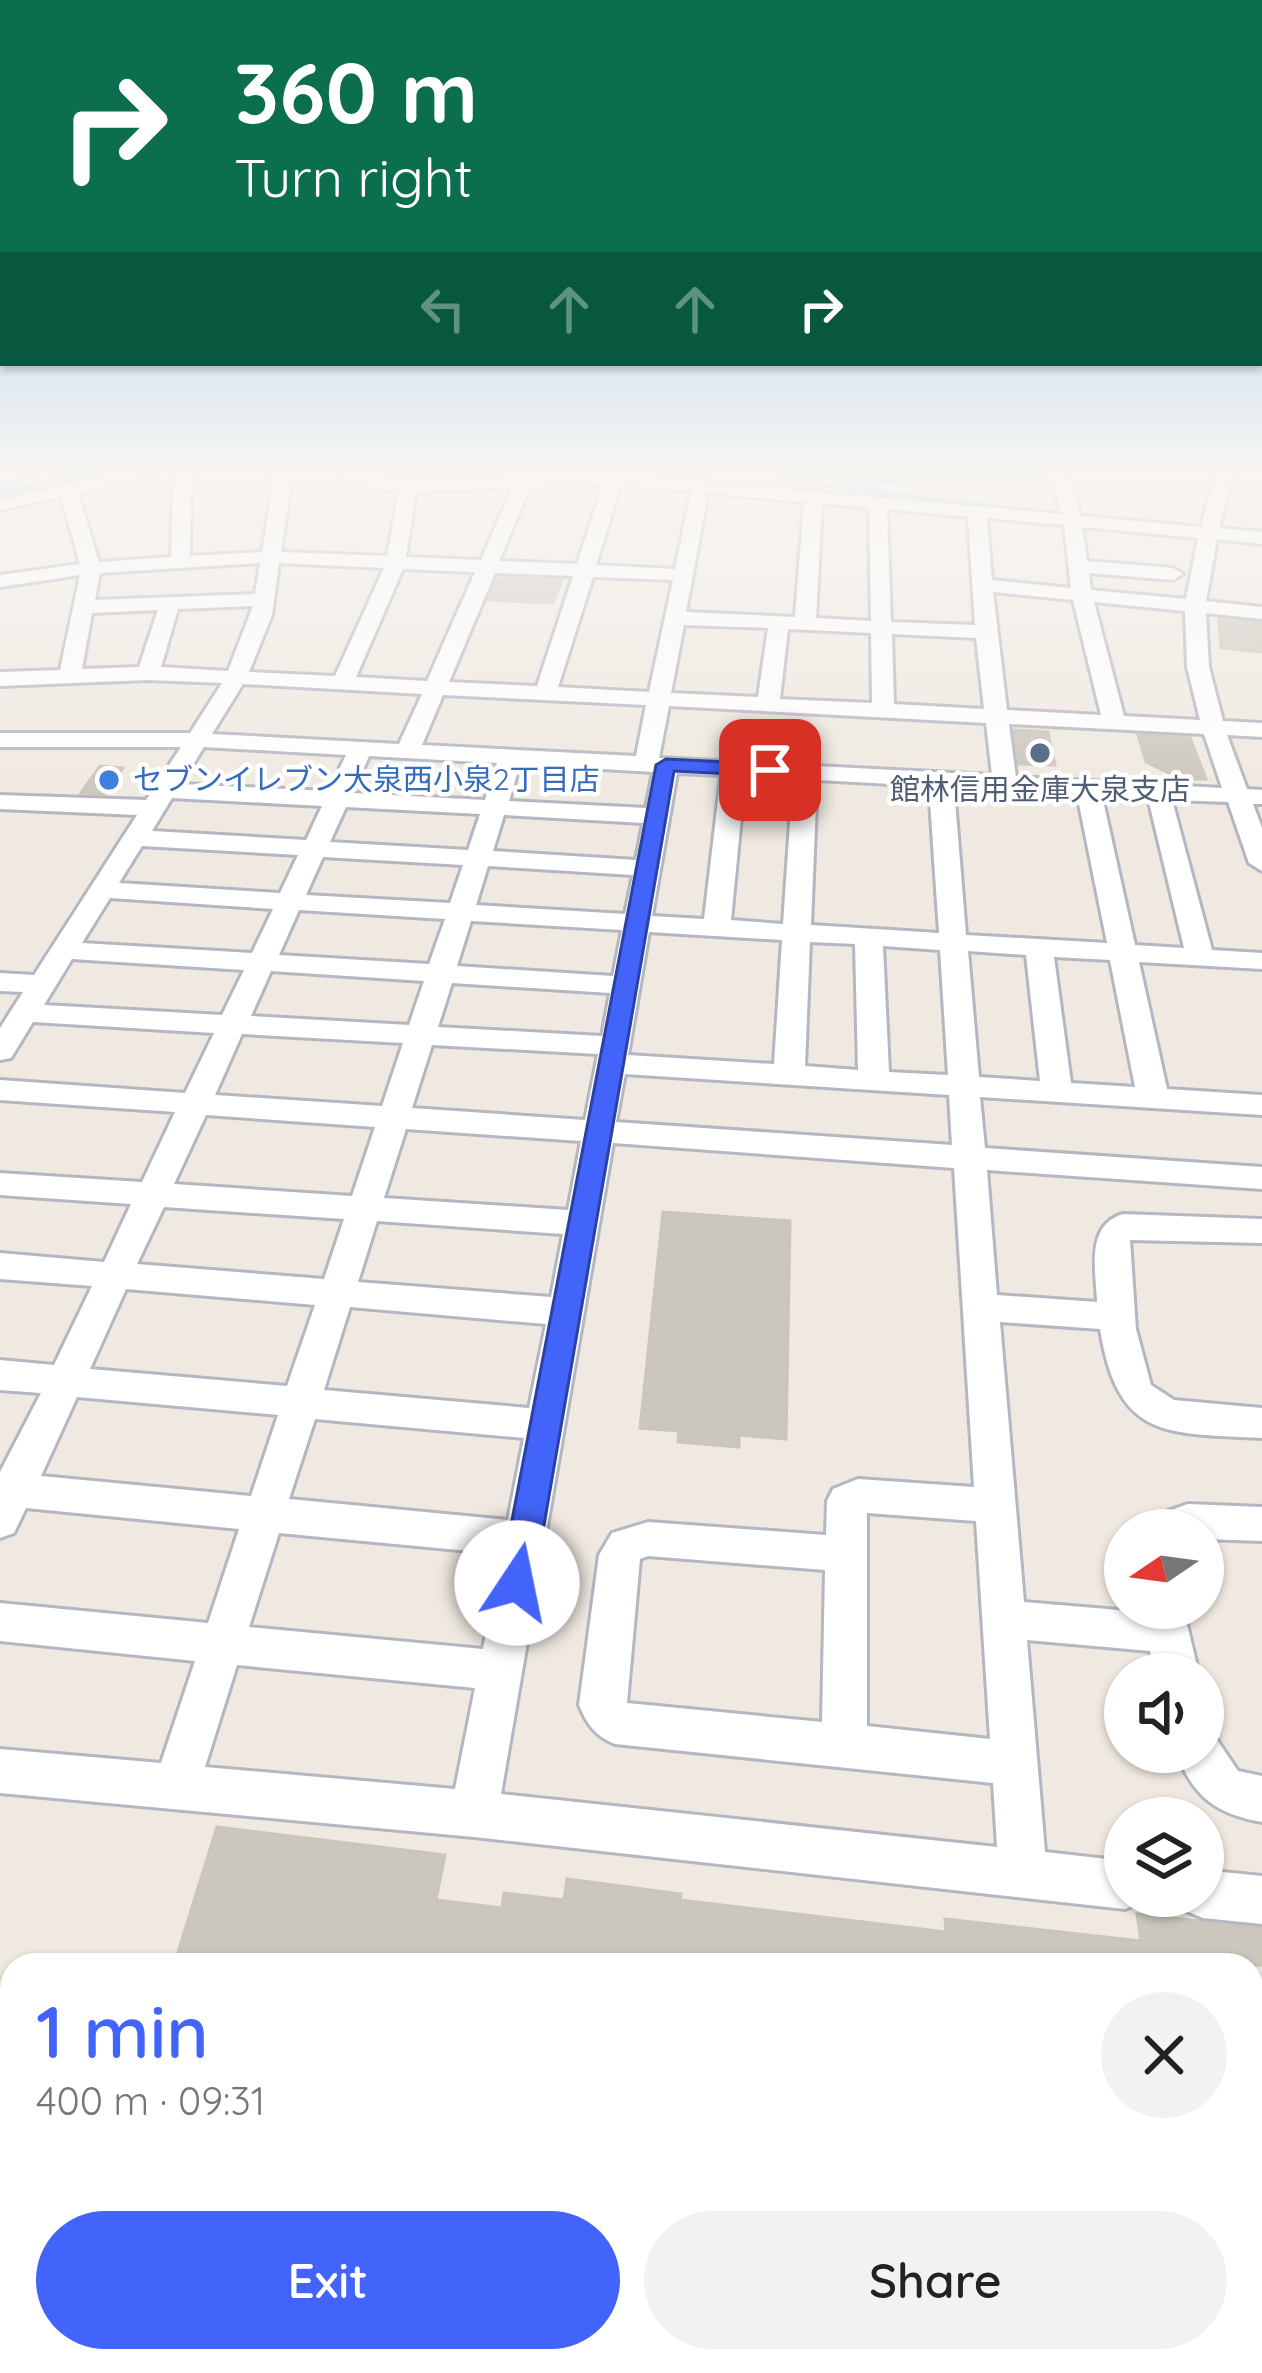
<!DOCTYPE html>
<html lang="en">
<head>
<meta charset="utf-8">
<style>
	:root { --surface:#fff; --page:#f2f2f2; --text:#222; --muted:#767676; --accent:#4264fb }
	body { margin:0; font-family:Quicksand,"Noto Sans JP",sans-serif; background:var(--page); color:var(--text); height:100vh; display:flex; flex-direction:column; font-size:45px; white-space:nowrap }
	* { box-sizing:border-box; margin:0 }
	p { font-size:39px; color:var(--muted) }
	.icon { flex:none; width:66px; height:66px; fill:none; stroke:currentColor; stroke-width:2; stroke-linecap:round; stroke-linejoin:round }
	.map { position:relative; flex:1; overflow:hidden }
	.details { position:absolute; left:0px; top:1953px; width:1263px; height:420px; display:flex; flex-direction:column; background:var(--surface); border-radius:36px 36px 0 0; box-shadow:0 3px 9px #0004 }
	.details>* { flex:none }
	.guide { position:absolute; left:0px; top:0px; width:1263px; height:366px; box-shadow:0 3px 9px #0004; background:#0b6e4f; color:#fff; overflow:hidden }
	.needle { width:78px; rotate:257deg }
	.tools { position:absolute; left:1104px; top:1509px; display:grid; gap:24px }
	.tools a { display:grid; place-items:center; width:120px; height:120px; border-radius:50%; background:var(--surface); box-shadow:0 3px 9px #0004; font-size:60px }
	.pin { position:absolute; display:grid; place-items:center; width:102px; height:102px; color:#fff; margin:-51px; border-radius:24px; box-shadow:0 6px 18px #0006 }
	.me { position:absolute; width:132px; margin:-66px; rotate:11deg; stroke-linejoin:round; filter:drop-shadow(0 0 9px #0008) }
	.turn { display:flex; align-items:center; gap:42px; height:252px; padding:0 36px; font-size:54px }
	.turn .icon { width:156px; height:156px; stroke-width:2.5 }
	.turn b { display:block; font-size:84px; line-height:102px }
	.lanes { display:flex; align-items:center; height:114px; padding:0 36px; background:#0003; justify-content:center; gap:60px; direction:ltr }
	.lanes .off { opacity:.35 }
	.round { display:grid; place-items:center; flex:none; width:126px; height:126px; border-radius:63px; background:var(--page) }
	.head { display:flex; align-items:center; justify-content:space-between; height:204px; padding:0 36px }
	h1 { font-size:72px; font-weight:600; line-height:90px; color:var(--accent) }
	.primary-button { display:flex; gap:24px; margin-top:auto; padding:24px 36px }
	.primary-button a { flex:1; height:138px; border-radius:72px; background:var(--accent); color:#fff; font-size:48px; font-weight:600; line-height:138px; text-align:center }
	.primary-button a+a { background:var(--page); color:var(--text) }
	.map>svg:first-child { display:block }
</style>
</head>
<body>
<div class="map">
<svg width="1262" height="2373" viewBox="0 0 1262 2373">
	<rect width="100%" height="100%" fill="#efe9e1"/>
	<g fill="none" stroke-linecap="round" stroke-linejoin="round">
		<path stroke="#75cff0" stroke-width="4.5" d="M780 470 781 480 1030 511"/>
		<path fill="#75cff0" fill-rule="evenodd" d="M94 470H135L132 475 0 504V490Z
			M773 470H1068L1057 477 871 486 784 477Z"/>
	</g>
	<path fill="#cbc7bf" stroke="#cbc5ba" stroke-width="3" d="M498 578 562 580 553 603 488 600Z
		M1219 619 1262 623V652L1221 648Z
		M1014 730 1048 732 1055 765 1019 764Z
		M1138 735 1190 738 1206 779H1181L1146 762Z
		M100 766 123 768 105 794 81 793Z
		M663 1212 790 1221 786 1439 739 1435V1447L678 1442 679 1431 640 1428Z
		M217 1827 445 1855 436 1900 502 1908 504 1893 564 1900 567 1879 681 1894 680 1900 946 1932 945 1919 1141 1941 1137 1914 1262 1928V1965H174Z"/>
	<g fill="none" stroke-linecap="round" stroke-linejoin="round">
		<g stroke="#b4b7c1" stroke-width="6">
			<path id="minor" d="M15 470H51L0 483V473Z
				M138 470H170L78 493 99 562 171 557 173 470H191L190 556 262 552 275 470H293L281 552 387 556 399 491 353 485 331 470 408 482 614 474 1062 514 1050 477 1059 472 1068 477 1081 516 1201 527 1216 470H1234L1219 528 1262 532V544L1217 539 1206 601 1262 607V619L1206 613 1209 667 1223 721 1262 723V737L1227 735 1247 789 1262 790V804H1253L1262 828V871L1249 863 1228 802 1172 800 1212 950 1262 953V969L1139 962 1167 1089 1262 1095V1115L980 1097 985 1148 1262 1167V1189L987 1170 997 1295 1097 1302C1096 1271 1085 1225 1123 1214L1262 1219V1243L1130 1240 1136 1329 1151 1385 1174 1400 1262 1408V1438C1165 1433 1118 1440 1100 1329L1000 1322 1024 1602 1142 1612 1141 1608H1183L1199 1674H1155L1150 1651 1027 1640 1045 1852 1125 1861V1896H1145L1142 1902 1125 1909 474 1837 0 1793V1749L161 1763 195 1661 0 1641V1603L208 1623 239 1529 26 1508 14 1533 0 1538V1472L41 1393 0 1390V1360L54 1365 92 1286 0 1279V1253L104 1262 131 1204 0 1195V1173L142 1182 175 1112 0 1100V1080L185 1093 214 1033 33 1022 11 1058 0 1060V1028L23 992 0 991V973L34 975 137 815 0 809V795L146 800 181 747H0V733H190L222 683 148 680 0 686V672L60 670 80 575 0 587V575L80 564 61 497 0 510V500ZM603 485 577 564 499 561 530 487ZM621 485 691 491 675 569 596 565ZM512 488 481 560 406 557 416 492ZM708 493 804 502 795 617 686 612ZM822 503 869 508 871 621 816 618ZM887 509 968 517 975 625 891 622ZM987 518 1064 525 1071 588 992 580ZM1082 527 1198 538 1186 599 1091 590 1089 573 1173 580 1183 574 1173 568 1087 561ZM260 563 255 594 95 600 100 573ZM279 563 384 568 335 676 249 672 272 615ZM403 569 475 572 427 681 356 677ZM495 573 573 576 537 686 449 682ZM593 577 673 580 649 692 558 687ZM993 592 1073 600 1101 715 1007 710ZM1094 602 1185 611 1187 667 1200 720 1124 716ZM253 606 228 671 161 667 178 609ZM158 610 139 667 82 669 92 613ZM684 625 768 628 758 697 671 693ZM788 629 871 633 872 703 780 699ZM892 634 976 638 984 709 894 704ZM243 684 422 694 399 744 212 734ZM443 695 646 705 636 756 422 745ZM669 706 986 723 992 775 659 758ZM1009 724 1204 734 1222 788 1016 777ZM204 747 346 755 329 791 181 784ZM369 756 497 763 485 800 353 793ZM520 764 653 772 646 808 509 801ZM677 773 721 775 704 919 652 916ZM745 777 793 779 783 924 731 920ZM817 780 929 786 939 933 811 925ZM954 788 1077 794 1107 943 966 935ZM1102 796 1148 798 1184 948 1135 945ZM172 798 322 806 306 840 152 831ZM346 807 480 814 468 850 330 842ZM504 815 643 823 636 860 493 851ZM142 846 298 855 280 893 119 883ZM323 857 463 865 450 903 306 895ZM488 866 633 875 625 914 476 905ZM110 898 273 909 252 953 82 943ZM299 910 445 919 429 964 279 955ZM471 921 622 930 613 976 457 966ZM649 932 782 940 774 1064 628 1055ZM810 942 855 944 858 1070 805 1066ZM883 946 940 950 948 1075 889 1072ZM968 951 1026 955 1040 1081 979 1077ZM1054 957 1110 960 1135 1087 1071 1083ZM72 959 244 970 222 1015 44 1005ZM271 971 424 981 409 1025 251 1016ZM452 983 610 993 602 1036 438 1027ZM242 1034 403 1043 382 1106 215 1095ZM432 1045 598 1054 585 1120 412 1108ZM625 1074 949 1095 952 1145 616 1122ZM206 1115 375 1127 352 1196 174 1184ZM406 1129 581 1141 568 1210 384 1198ZM613 1143 954 1168 974 1487 858 1479 833 1489 827 1501 826 1535 648 1522 612 1533 599 1555 579 1705C587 1724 595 1736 615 1744L993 1783 997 1847 501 1794ZM164 1207 344 1219 324 1279 137 1264ZM377 1221 563 1234 551 1297 358 1282ZM126 1289 315 1305 287 1386 90 1369ZM350 1307 546 1324 529 1408 324 1390ZM77 1397 278 1415 251 1496 41 1476ZM315 1419 524 1438 508 1520 289 1499ZM867 1513 976 1521 990 1739 867 1726ZM279 1533 501 1554 483 1649 249 1627ZM648 1556 825 1570 822 1722 627 1703 640 1559ZM237 1665 475 1688 455 1789 205 1767Z
				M1188 1504 1262 1507V1541L1203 1539V1530H1142L1148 1518Z
				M1203 1732 1215 1737 1238 1771 1262 1776V1822C1215 1814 1193 1796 1176 1752H1203Z
				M1203 1870 1262 1876V1924L1203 1918 1186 1911 1180 1896H1203Z"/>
		</g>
		<use href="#minor" fill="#fff" fill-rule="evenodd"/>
	</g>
	<linearGradient id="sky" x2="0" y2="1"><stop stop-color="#7abfeb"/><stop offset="0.59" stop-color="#f8f5f2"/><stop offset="1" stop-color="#f8f5f2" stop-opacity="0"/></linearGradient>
	<rect width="1262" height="802" fill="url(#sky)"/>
	<path fill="#4264fb" stroke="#2b41a3" stroke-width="3" d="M666 759 770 764 780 770 770 776 674 771 534 1583 529 1594 517 1598 505 1594 500 1583 656 765Z"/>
	<circle fill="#5c6f8a" stroke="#fff" stroke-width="4.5" cx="1040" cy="753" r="12"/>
	<circle fill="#3f7fe0" stroke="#fff" stroke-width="4.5" cx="109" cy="780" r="12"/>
	<g text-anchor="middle" stroke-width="9" stroke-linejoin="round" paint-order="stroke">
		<g font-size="30" fill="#366cbe" stroke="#fff" text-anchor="start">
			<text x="133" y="790">セブンイレブン大泉西小泉2丁目店</text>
		</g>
		<g font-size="30" fill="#4e5e75" stroke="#fff">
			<text x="1040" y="800">館林信用金庫大泉支店</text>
		</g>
	</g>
</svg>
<div class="tools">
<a><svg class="needle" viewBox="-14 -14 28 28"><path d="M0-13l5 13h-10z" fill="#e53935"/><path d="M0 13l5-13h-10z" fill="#767676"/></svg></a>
<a><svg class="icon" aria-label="sound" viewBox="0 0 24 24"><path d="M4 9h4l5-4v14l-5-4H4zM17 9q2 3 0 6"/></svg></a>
<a><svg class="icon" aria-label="layers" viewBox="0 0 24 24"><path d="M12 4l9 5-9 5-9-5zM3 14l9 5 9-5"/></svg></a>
</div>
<div class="pin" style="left:770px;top:770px;background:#d93025"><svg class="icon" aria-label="arrive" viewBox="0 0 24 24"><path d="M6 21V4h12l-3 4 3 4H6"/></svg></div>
<svg class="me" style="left:517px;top:1583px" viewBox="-20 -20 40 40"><circle r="19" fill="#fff"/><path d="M0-13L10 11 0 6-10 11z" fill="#4264fb"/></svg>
<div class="guide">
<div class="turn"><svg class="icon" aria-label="right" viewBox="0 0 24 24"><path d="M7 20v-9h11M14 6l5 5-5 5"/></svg><div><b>360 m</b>Turn right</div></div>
<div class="lanes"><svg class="icon off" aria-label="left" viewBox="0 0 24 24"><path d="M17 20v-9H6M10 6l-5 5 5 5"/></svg><svg class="icon off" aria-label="ahead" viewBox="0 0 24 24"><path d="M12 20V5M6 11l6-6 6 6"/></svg><svg class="icon off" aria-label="ahead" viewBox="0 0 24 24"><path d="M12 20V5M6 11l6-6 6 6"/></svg><svg class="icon" aria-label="right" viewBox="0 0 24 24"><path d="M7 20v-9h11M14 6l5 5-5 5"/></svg></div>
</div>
<section class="details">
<div class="head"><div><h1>1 min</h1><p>400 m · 09:31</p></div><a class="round"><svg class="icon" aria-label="close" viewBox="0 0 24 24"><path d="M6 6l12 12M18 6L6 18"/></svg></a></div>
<div class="primary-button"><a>Exit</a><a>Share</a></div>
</section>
</div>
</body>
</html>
